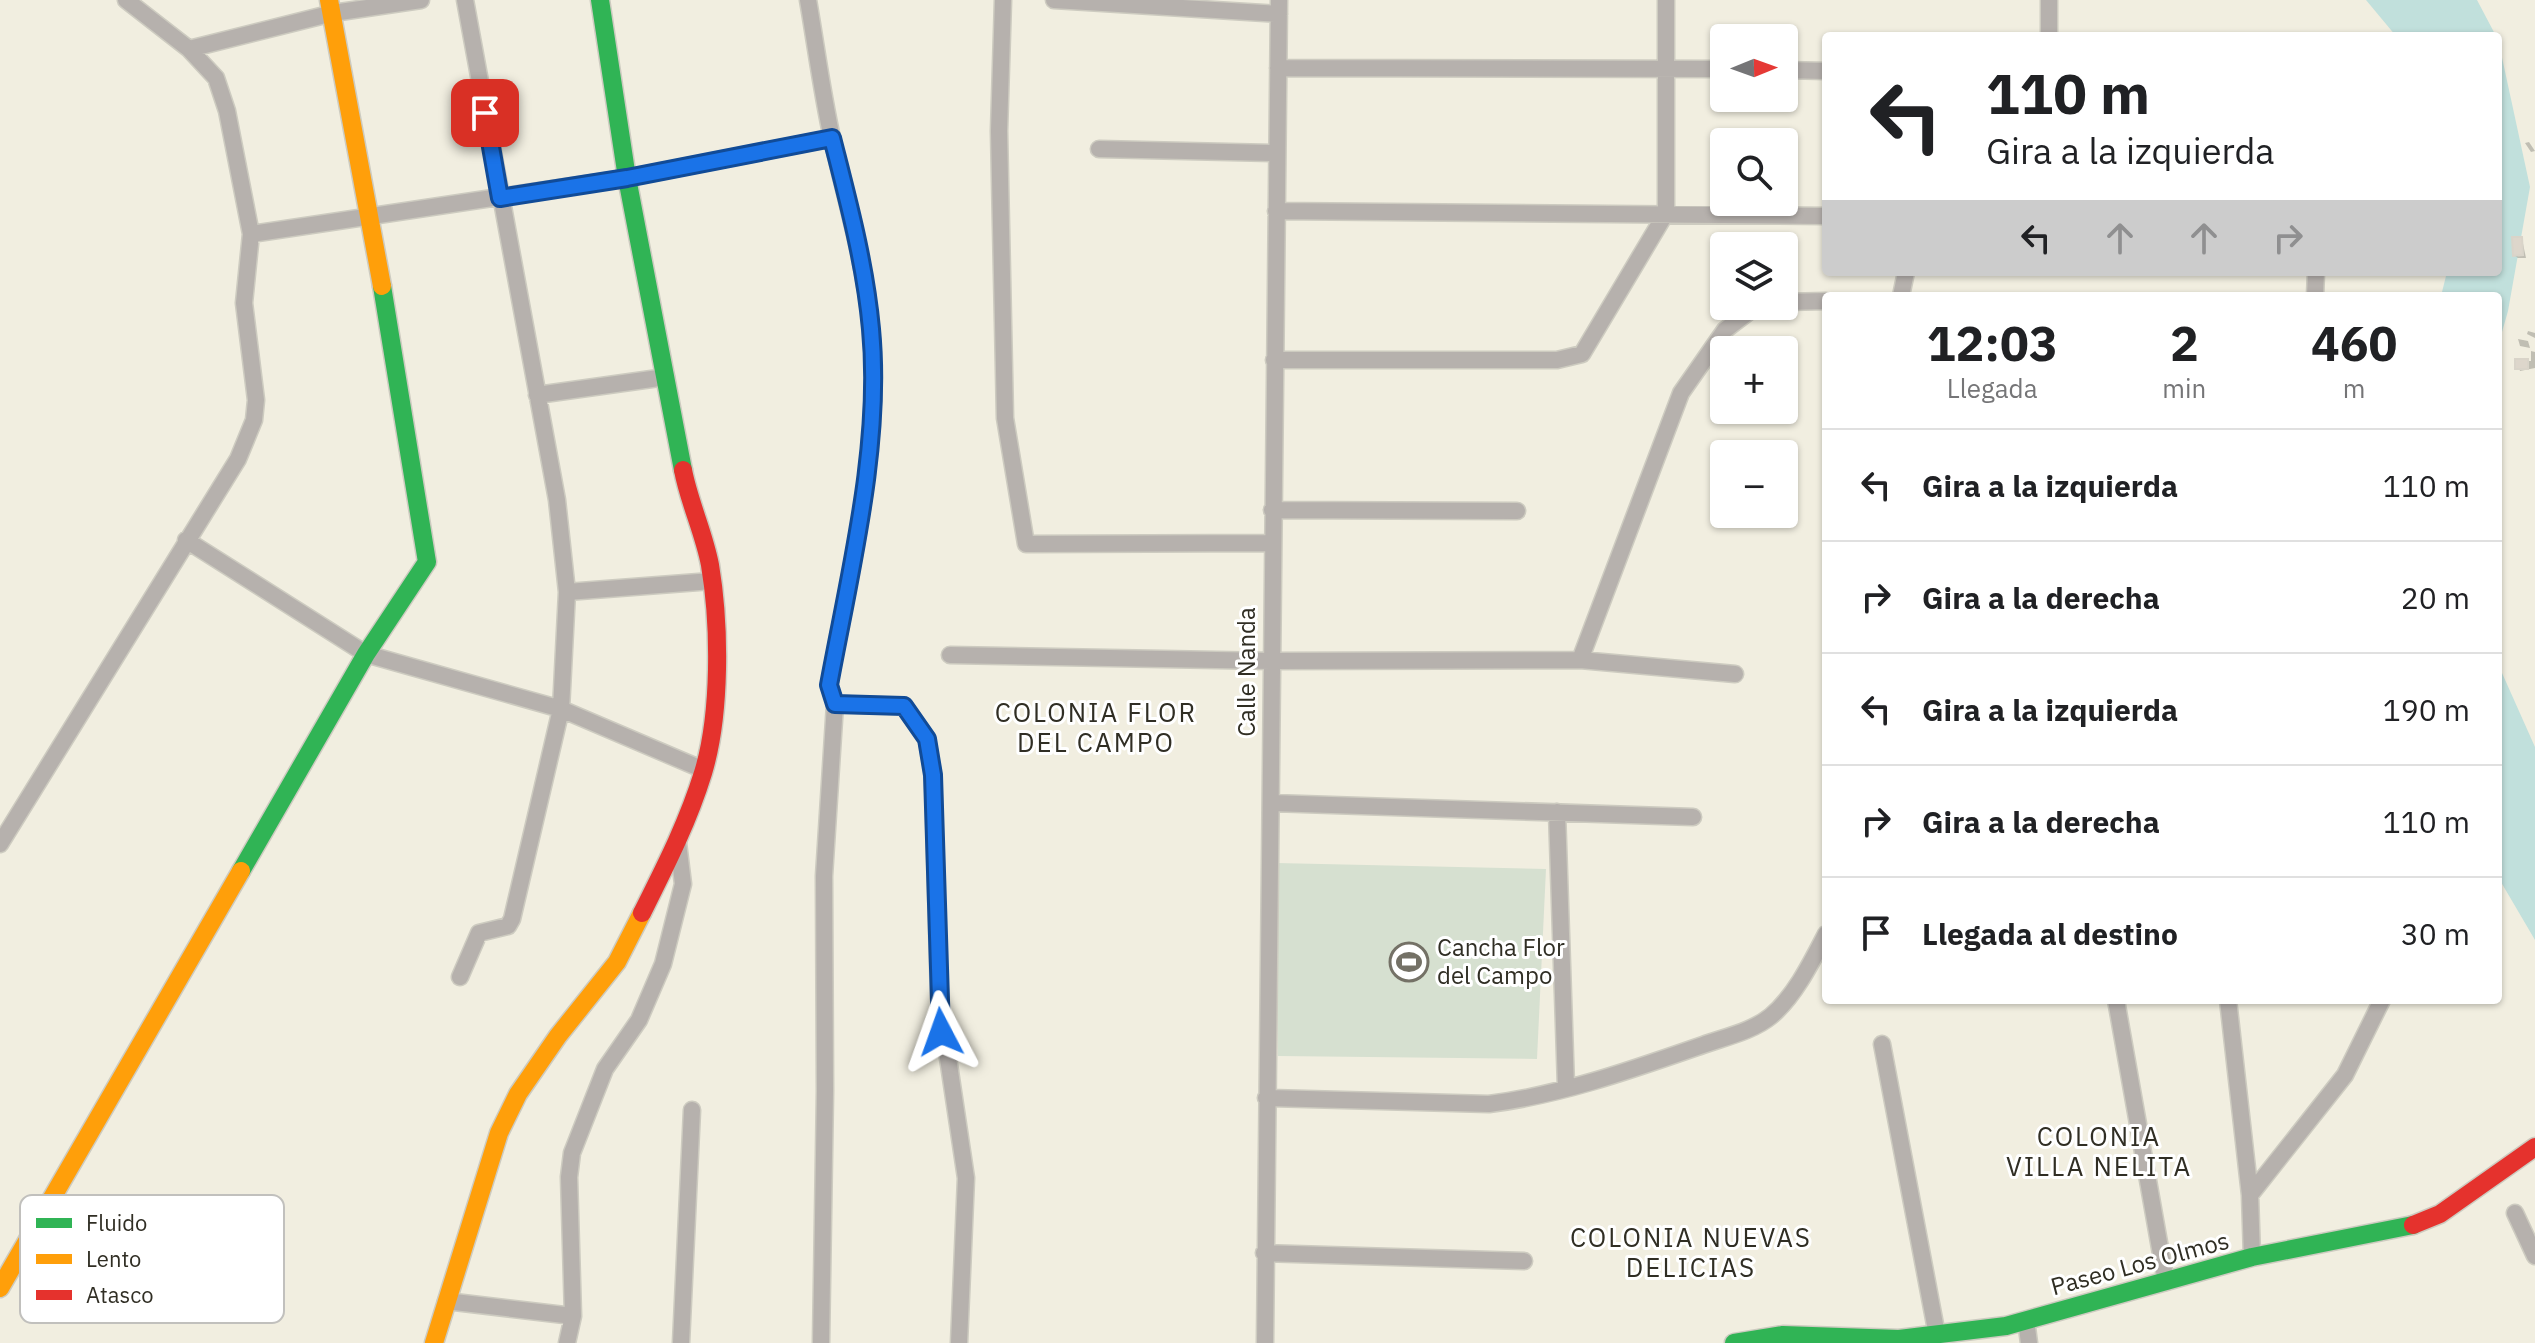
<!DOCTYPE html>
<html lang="es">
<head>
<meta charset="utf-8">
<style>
	:root { --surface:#fff; --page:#f6f6f6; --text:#202124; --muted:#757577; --line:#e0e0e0 }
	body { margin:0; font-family:"IBM Plex Sans",sans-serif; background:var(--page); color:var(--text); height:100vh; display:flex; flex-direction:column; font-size:30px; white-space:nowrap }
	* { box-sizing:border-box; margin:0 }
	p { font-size:26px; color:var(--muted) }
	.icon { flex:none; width:44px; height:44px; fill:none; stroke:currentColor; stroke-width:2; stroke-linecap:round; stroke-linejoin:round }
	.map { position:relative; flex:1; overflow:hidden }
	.side { position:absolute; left:1822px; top:292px; width:680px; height:712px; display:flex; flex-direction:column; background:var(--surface); border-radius:8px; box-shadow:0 2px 6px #0004 }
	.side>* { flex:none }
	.top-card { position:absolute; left:1822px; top:32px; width:680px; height:244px; border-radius:8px; box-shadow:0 2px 6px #0004; background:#fff; color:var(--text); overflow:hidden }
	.needle { width:52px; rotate:89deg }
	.buttons { position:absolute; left:1710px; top:24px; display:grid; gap:16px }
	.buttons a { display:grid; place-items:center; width:88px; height:88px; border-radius:8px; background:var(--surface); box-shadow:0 2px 6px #0004; font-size:40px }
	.pin { position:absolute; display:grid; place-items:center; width:68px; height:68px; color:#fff; margin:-34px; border-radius:16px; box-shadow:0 4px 12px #0006 }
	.me { position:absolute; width:88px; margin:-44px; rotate:356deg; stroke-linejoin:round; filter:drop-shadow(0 0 6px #0008) }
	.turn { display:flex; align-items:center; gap:28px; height:168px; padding:0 32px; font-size:36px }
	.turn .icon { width:104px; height:104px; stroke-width:2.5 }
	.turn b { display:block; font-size:56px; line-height:68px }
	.lanes { display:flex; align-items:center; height:76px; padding:0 32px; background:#0003; justify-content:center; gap:40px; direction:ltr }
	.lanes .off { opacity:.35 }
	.eta { display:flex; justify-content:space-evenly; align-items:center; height:136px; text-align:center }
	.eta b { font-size:48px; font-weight:700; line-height:56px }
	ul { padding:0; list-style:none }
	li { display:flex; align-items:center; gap:24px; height:112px; padding:0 32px; border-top:2px solid var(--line) }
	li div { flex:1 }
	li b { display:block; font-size:30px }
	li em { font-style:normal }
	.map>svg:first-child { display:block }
</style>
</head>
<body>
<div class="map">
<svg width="2535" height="1343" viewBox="0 0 2535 1343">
	<rect width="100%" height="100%" fill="#f1eee0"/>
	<path fill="#d6e0d0" d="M1276 863 1546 869 1537 1059 1278 1056Z"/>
	<path fill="#c1e0dc" d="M2366 0H2477L2496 36H2396Z
		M2498 39 2530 187 2508 311 2498 346V296H2441L2447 272H2498Z
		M2498 664 2535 747V940L2498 877Z"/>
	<path fill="#0003" d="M2529 142 2535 151 2531 152 2525 143Z
		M2522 239 2526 258H2518L2514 255Z
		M2528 331 2535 333V338L2527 334Z
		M2518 339 2528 341 2530 348 2520 346Z
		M2531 351 2535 352V368L2520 371 2517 361H2531Z"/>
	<path fill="#ddd6cb" stroke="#d9d4c9" stroke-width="2" d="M2512 237H2522L2523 255 2513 256Z
		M2515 359H2528V369H2515Z"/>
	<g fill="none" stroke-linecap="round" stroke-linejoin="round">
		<g stroke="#cdcbc0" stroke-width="19">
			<path id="street" d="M808 0C816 46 822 93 832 138 846 202 865 263 871 329 882 446 850 571 829 685L835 704 824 876 825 1091 821 1343
				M1003 0 999 131 1005 418 1026 544 1272 543
				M1054 0 1279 14
				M2049 0V36
				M189 49 333 13 421 0
				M1278 68 1724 69
				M1784 70 1826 71
				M1099 149 1277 153
				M1276 211 1826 216
				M251 234 627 178 832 138
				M1901 296 1906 272
				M2315 296 2316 272
				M1784 302 1826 301
				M1274 360H1557L1582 354 1666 213V0
				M537 395 666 377
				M1272 510 1517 511
				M186 540 366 654 561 709 704 770
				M567 592 712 581
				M950 655 1270 661 1580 660 1735 674
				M1580 660 1681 393 1725 330 1750 311 1769 306
				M835 704 904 706 927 739 933 775 939 998 966 1178 959 1343
				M1272 803 1693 817
				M1557 812 1566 1087
				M0 844 238 459 254 420 256 400 244 303 251 234 227 111 216 78 189 49 126 0
				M460 977 479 933 508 926 512 919 561 709 567 592 557 500 465 0
				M2116 1000 2166 1282
				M2228 1000 2250 1195 2252 1257
				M1882 1044 1937 1335
				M1266 1098 1489 1104C1561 1095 1634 1069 1703 1045 1725 1037 1753 1031 1771 1016 1795 996 1812 961 1826 934
				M2250 1195 2345 1075 2382 1000
				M2515 1213 2535 1256
				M1264 1253 1524 1261
				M446 1301 573 1316
				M2026 1320 2029 1343
				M567 1343 573 1316 569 1177 572 1153 605 1069 639 1020 663 964 683 884 678 843
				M681 1343 692 1110
				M1265 1343 1279 0"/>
		</g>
		<g stroke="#cdcbc0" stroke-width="21">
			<path id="fast" d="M600 0 627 178 683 470
				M241 871 366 654 427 562 382 286
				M1734 1343 1783 1335 1899 1339 2006 1326 2252 1257 2413 1225"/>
		</g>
		<g stroke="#cdcbc0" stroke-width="21">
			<path id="slow" d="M329 0 382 286
				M0 1288 241 871
				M434 1343 499 1133 518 1094 558 1036 617 962 642 913"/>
		</g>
		<g stroke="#cdcbc0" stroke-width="21">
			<path id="jam" d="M642 913C665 867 688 822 703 773 721 714 720 625 710 565 704 533 689 502 683 470
				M2413 1225 2440 1214 2535 1147"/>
		</g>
		<use href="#street" stroke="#b6b1ad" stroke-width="16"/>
		<use href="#fast" stroke="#30b455" stroke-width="18"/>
		<use href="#slow" stroke="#ff9f0a" stroke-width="18"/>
		<use href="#jam" stroke="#e5322d" stroke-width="18"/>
	</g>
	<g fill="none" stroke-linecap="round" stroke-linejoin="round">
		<g stroke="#114b97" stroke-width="20">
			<path id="route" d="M485 113 500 198 627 178 832 138C848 201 865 263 871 329 882 445 850 571 829 685L835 704 904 706 927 739 933 775 941 1032"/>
		</g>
		<use href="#route" stroke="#1a73e8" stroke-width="14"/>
	</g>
	<defs>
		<g id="stadium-ring" transform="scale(2)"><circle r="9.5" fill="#fff" stroke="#747166" stroke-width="1.5"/><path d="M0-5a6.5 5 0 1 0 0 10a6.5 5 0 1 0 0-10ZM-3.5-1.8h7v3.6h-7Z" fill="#747166"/></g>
	</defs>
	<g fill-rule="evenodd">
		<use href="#stadium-ring" x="1409" y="962"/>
	</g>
	<g text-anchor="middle" stroke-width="6" stroke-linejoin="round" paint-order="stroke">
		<g font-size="24" fill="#302e24" stroke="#fff">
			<text transform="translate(1247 672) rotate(-90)" y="8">Calle Nanda</text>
			<text transform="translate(2140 1264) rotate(-15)" y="8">Paseo Los Olmos</text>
		</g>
		<g font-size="24" fill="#302e24" stroke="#fff" text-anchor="start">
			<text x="1437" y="956">Cancha Flor<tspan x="1437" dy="28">del Campo</tspan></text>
		</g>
		<g font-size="26" letter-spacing="2" fill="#302e24" stroke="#fff">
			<text x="1096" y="722">COLONIA FLOR<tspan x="1096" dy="30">DEL CAMPO</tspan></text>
			<text x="2099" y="1146">COLONIA<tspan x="2099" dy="30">VILLA NELITA</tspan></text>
			<text x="1691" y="1247">COLONIA NUEVAS<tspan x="1691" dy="30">DELICIAS</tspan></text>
		</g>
	</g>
	<rect x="20" y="1195" width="264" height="128" rx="12" fill="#fff" stroke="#c1c0bd" stroke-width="2"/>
	<rect x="36" y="1218" width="36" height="10" fill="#30b455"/>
	<rect x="36" y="1254" width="36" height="10" fill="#ff9f0a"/>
	<rect x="36" y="1290" width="36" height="10" fill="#e5322d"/>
	<g font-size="22" fill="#302e24">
		<text x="86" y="1231">Fluido</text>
		<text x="86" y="1267">Lento</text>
		<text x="86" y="1303">Atasco</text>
	</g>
</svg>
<div class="buttons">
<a><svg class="needle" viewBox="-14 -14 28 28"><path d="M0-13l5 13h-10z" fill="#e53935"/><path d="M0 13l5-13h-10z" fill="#757577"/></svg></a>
<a><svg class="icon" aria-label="search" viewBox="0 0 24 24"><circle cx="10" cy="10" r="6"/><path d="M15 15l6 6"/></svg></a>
<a><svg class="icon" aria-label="layers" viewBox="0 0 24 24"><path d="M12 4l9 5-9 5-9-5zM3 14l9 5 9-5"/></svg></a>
<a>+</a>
<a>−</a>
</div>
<div class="pin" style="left:485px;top:113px;background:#d93025"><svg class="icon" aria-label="arrive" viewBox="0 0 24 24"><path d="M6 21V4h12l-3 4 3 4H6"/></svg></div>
<svg class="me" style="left:941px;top:1032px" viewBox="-20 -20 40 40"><path d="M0-17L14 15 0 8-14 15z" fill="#1a73e8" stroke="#fff" stroke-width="4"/></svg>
<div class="top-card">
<div class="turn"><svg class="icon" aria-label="left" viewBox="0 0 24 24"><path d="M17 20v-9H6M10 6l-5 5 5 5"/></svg><div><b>110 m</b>Gira a la izquierda</div></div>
<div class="lanes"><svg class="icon" aria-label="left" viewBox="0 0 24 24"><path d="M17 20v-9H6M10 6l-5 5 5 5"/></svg><svg class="icon off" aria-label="ahead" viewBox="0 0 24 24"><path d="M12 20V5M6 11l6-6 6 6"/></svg><svg class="icon off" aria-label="ahead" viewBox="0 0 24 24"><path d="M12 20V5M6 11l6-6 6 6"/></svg><svg class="icon off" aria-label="right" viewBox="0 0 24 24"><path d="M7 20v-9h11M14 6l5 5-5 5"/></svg></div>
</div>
<section class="side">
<div class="eta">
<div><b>12:03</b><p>Llegada</p></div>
<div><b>2</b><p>min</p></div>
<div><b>460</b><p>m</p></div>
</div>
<ul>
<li><svg class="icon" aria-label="left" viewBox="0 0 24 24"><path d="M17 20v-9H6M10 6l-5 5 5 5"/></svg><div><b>Gira a la izquierda</b></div><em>110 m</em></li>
<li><svg class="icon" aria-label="right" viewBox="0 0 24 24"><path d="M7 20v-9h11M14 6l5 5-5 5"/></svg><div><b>Gira a la derecha</b></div><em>20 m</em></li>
<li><svg class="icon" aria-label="left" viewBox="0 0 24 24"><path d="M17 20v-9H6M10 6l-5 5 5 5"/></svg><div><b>Gira a la izquierda</b></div><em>190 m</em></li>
<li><svg class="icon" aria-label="right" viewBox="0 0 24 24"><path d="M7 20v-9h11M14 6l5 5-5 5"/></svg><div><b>Gira a la derecha</b></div><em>110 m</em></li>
<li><svg class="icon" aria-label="arrive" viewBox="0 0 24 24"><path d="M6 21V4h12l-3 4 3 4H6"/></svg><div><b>Llegada al destino</b></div><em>30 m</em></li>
</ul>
</section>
</div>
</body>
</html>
